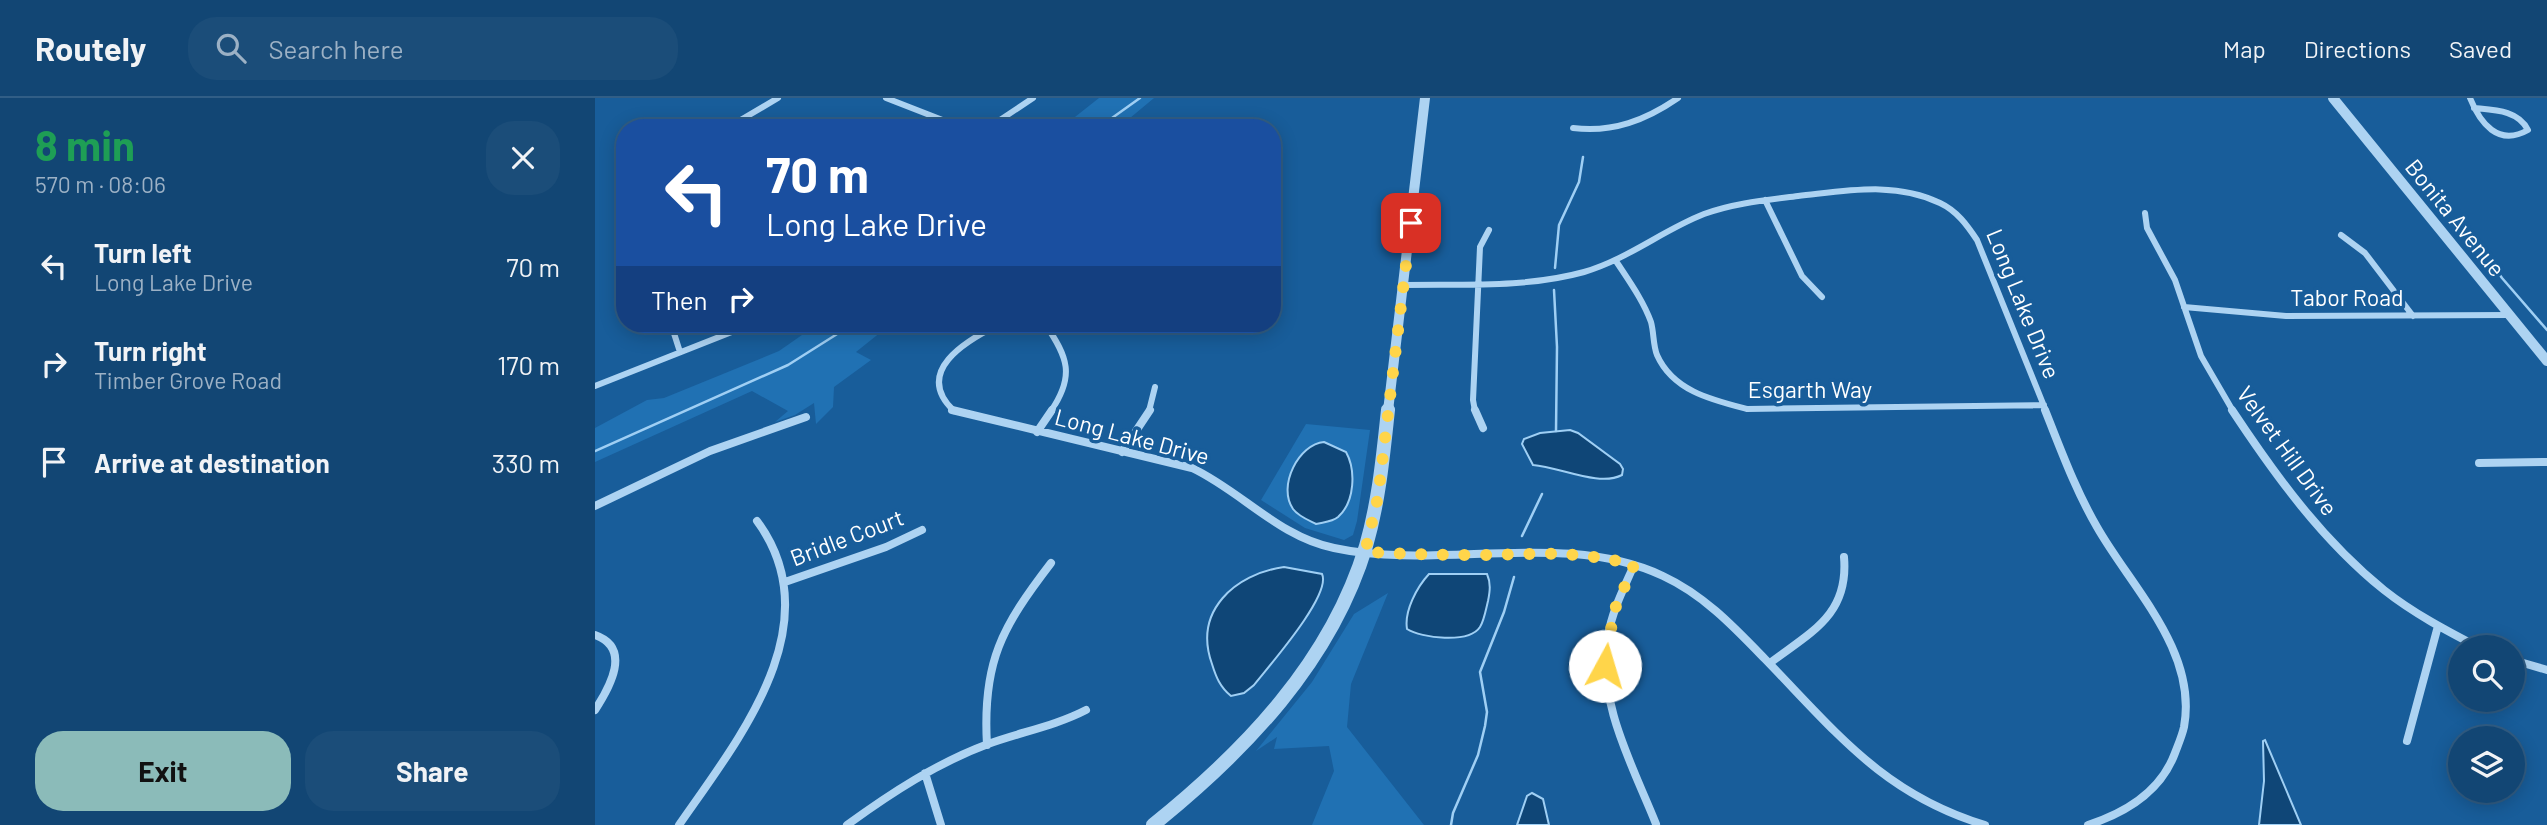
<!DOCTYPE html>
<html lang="en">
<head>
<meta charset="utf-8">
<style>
	:root { --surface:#124674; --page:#1b4d79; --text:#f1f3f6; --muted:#9cb1c5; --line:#315e86; --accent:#8bbbb9 }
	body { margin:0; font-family:Barlow,sans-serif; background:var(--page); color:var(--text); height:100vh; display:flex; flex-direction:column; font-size:26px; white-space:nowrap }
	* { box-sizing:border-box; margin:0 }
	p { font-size:23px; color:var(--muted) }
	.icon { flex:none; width:38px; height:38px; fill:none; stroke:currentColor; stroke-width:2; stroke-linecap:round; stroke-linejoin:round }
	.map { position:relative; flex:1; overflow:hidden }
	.panel { display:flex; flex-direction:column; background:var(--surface); width:595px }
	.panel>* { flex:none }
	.hud { position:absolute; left:21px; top:21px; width:665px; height:214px; border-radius:28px; box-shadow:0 4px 18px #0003,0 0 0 2px var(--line); background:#1a4fa0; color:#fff; overflow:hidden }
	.controls { position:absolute; left:1853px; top:537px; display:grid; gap:14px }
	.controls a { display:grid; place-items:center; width:77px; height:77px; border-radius:50%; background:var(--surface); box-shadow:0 4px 18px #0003,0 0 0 2px var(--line); font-size:35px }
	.pin { position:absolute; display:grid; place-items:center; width:60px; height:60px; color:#fff; margin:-30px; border-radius:14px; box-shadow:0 4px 10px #0006 }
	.me { position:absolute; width:77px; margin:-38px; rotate:6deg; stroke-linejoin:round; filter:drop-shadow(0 0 5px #0008) }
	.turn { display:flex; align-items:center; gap:24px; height:147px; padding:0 35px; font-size:32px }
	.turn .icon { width:91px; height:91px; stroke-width:2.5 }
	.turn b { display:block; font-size:49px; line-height:60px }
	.then { display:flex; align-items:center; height:66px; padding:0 35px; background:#0003; gap:14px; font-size:26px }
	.round { display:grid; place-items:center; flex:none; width:74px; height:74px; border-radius:28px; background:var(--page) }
	.head { display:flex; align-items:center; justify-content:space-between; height:119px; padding:0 35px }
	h1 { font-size:42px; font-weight:700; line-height:52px; color:#1e9e55 }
	.button { display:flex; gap:14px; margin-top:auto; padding:14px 35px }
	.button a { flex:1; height:80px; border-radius:28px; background:var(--accent); color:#111; font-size:28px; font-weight:700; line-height:80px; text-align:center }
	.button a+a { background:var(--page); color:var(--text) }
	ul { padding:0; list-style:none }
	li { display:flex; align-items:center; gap:21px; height:98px; padding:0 35px }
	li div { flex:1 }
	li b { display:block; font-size:26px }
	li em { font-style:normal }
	header { display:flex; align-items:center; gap:42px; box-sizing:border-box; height:98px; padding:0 35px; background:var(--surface); border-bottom:2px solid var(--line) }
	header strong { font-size:33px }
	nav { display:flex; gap:38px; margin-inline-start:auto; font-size:24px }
	.search { width:490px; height:63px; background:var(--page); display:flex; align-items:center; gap:18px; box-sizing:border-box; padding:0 24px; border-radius:28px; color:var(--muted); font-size:26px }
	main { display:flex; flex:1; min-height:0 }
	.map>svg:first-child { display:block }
</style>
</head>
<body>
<header>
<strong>Routely</strong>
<div class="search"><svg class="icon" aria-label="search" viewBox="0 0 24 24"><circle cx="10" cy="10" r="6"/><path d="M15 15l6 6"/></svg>Search here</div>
<nav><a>Map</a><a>Directions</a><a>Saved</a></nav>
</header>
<main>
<section class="panel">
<div class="head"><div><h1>8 min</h1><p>570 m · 08:06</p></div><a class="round"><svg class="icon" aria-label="close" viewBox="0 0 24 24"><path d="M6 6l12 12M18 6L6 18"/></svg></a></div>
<ul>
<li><svg class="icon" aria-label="left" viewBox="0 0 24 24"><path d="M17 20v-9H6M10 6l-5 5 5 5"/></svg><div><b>Turn left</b><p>Long Lake Drive</p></div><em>70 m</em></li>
<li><svg class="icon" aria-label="right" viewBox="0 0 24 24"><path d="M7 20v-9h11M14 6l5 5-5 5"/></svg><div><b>Turn right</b><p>Timber Grove Road</p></div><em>170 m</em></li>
<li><svg class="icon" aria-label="arrive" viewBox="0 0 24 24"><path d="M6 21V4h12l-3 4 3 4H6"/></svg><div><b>Arrive at destination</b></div><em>330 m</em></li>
</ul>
<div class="button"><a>Exit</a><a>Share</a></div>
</section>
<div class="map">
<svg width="1952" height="727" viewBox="0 0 1952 727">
	<rect width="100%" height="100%" fill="#185d9a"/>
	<path fill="#2071b3" d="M504 0H559L523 30H466Z
		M193 226 212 231 219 226H296L261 254 276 262 239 289 238 309 221 326 219 305 200 317 180 324 193 313 157 293 0 364V330L52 302 69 300 184 253 207 237 189 228Z
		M711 326 775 332 762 423 758 437 749 442 710 430 666 402Z
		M793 495 756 586 752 629 829 727H717L739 673 734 648 679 651 682 639 661 653 717 584 759 516Z"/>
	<path fill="#0f4677" stroke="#9fcff4" stroke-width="2" d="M975 332 983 335 1025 366 1028 371 1027 377C1004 389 965 369 938 367L927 346 929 341 945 335Z
		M729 344 751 354C761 372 760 404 743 419 737 424 729 424 721 426 713 422 703 418 698 411 682 388 704 346 729 344Z
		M689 469 727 476C737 497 673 569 659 587L649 595 636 598C625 589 621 579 617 566 598 513 640 476 689 469Z
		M834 476H892C896 485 895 493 893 503 891 511 889 523 885 529 874 546 826 540 812 531 809 513 822 489 834 476Z
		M1670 642 1706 727H1664L1669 683 1668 643Z
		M937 695 948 701 954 727H922L932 698Z"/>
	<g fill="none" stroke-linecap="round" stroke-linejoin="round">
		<path stroke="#9fcff4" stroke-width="2.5" d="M503 30 545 0
			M1879 141 1907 180 1952 232
			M960 170 964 127 984 84 988 59
			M959 192 962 249 961 333
			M0 353 193 267 258 226
			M927 438 947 396
			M856 727 858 715 883 657 890 628 892 614 885 574 909 514 919 479"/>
		<path stroke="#add3f2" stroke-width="6" d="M291 0 368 30
			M1875 0C1885 25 1903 49 1933 32 1923 12 1899 12 1879 10
			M132 30 183 0
			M393 30 438 0
			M978 30C1018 35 1051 22 1083 0
			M1170 102 1207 178 1227 199
			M1550 115 1552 130 1580 182 1606 258 1638 313
			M1746 137 1770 155 1818 218
			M1021 163C1034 183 1048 202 1056 224 1059 235 1058 247 1062 257 1078 293 1117 302 1152 311L1449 307
			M809 187C869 186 931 190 989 174 1033 161 1068 132 1109 116 1139 105 1172 102 1203 98 1251 93 1300 83 1345 105 1362 113 1372 127 1382 142L1451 313
			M1589 209 1691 218 1915 217
			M76 226 85 254
			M450 226C473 259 480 278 456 313
			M0 288 157 226
			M359 313C318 274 370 243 405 226
			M554 313 560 289
			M880 313 878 302 885 149 894 132"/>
		<path stroke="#add3f2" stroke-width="8" d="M357 312 597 370C646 393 684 439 739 450 845 473 968 431 1068 478 1109 497 1139 529 1170 561 1241 634 1288 696 1390 727
			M880 312 888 330
			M1450 312C1466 352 1480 391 1502 429 1536 489 1603 553 1589 629 1587 638 1583 647 1580 655 1566 693 1530 715 1493 727
			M1637 312C1680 377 1727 442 1789 492 1818 515 1852 533 1885 550
			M442 334 457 312
			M527 354 555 312
			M1884 365 1952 364
			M0 408 115 353 211 319
			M1039 467C1029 490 1017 513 1013 538 1001 603 1038 668 1061 726
			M190 484 291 449 327 432
			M0 537C37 550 15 589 0 612
			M1918 562 1952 572
			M1175 565C1216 534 1254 517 1249 459
			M1812 643 1843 528
			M392 647C387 564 407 529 456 465
			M330 675 346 727
			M84 727C143 642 238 526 162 423
			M252 727C296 695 342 665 393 646 426 634 460 628 491 612"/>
		<path stroke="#add3f2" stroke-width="10" d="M1738 0 1952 263
			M793 313 830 0"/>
		<path stroke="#add3f2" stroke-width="14" d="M558 727C650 653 736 564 771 448 784 403 788 358 793 312"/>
	</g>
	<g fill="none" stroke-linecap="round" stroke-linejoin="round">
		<path stroke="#ffd54a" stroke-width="12" stroke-dasharray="0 21.6" d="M816 125 783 399 770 454C810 456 849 457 889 457 947 456 981 452 1039 467L1019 513 1010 568"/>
	</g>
	<g text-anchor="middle" stroke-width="7" stroke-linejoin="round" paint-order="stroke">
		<g font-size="23" fill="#fff" stroke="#185d9a">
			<text transform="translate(1860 120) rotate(51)" y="8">Bonita Avenue</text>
			<text x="1752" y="208">Tabor Road</text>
			<text transform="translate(1428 206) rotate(68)" y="8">Long Lake Drive</text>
			<text x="1215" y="300">Esgarth Way</text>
			<text transform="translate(537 339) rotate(15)" y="8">Long Lake Drive</text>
			<text transform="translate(1692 353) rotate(54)" y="8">Velvet Hill Drive</text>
			<text transform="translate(252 440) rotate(-21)" y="8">Bridle Court</text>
		</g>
	</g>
</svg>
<div class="controls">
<a><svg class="icon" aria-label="search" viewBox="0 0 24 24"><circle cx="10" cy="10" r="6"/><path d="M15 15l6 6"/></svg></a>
<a><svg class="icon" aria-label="layers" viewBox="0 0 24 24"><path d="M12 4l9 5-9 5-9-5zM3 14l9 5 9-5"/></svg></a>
</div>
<div class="pin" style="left:816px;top:125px;background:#d93025"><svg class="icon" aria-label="arrive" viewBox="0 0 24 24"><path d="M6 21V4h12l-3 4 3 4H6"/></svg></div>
<svg class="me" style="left:1010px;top:568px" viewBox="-20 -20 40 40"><circle r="19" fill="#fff"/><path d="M0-13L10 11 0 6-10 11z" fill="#ffd54a"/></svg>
<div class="hud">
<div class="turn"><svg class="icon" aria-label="left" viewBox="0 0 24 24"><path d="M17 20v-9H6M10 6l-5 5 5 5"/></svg><div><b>70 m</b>Long Lake Drive</div></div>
<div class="then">Then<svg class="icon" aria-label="right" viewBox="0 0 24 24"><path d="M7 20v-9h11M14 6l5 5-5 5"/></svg></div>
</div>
</div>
</main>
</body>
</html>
